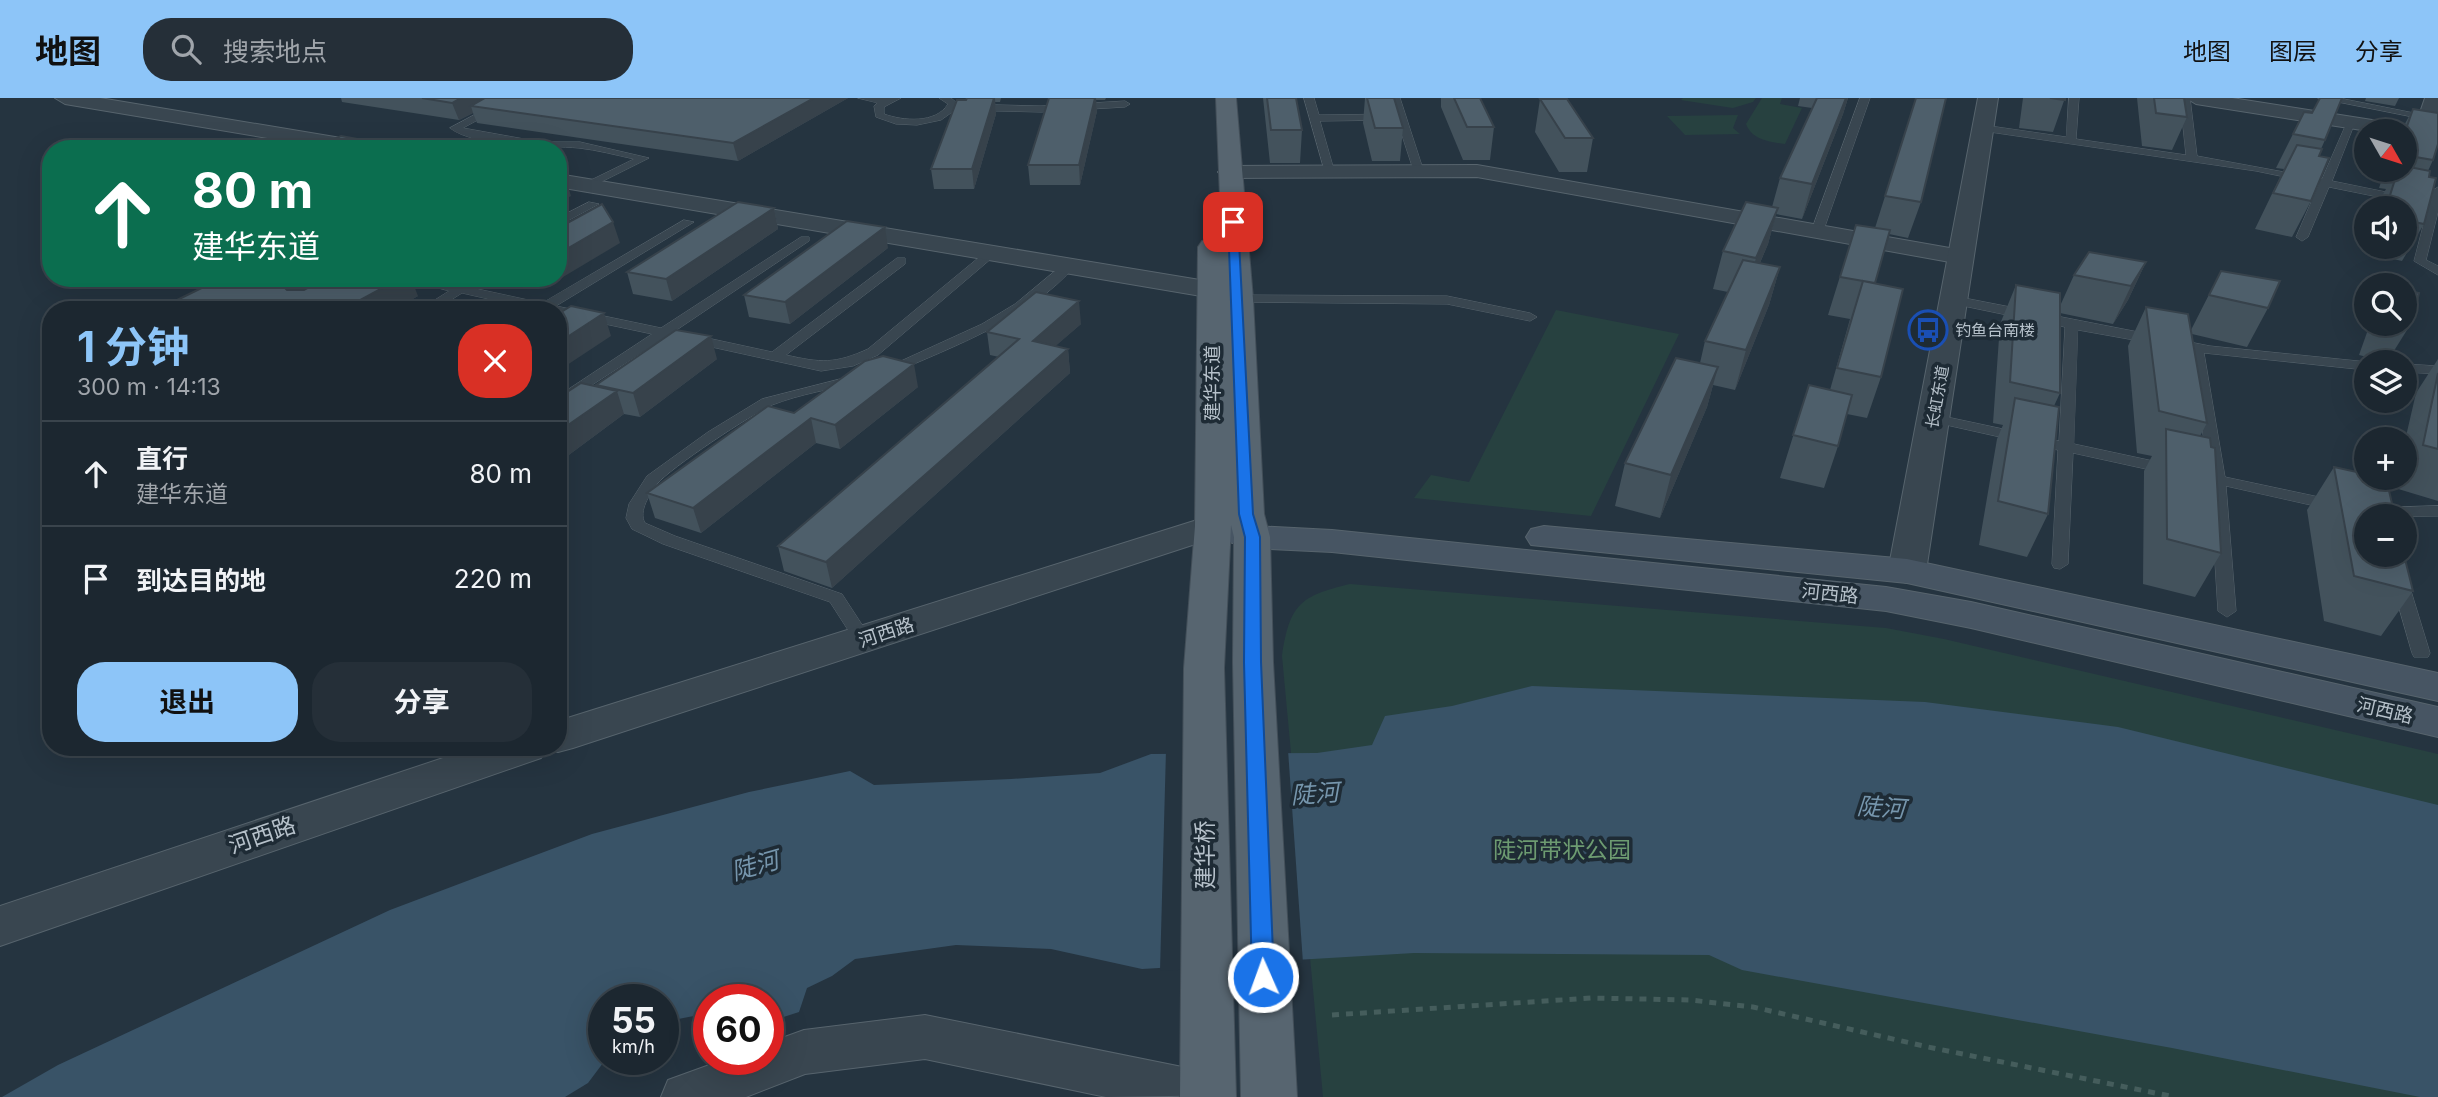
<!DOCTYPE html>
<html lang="zh">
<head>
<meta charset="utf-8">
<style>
	:root { --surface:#1c2730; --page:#252f38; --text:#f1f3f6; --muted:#a0a5ab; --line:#3a444c; --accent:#8dc5f8 }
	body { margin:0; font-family:Inter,"Noto Sans SC",sans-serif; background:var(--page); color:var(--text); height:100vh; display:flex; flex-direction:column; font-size:26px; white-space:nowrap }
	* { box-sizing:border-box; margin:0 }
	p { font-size:23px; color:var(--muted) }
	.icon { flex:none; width:38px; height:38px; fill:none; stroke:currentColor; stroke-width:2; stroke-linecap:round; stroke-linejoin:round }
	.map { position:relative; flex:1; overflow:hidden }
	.panel { position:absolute; left:42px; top:203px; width:525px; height:455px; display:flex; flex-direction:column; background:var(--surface); border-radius:28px; box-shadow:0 7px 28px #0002,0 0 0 2px var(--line) }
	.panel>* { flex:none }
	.banner { position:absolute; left:42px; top:42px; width:525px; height:147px; border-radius:28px; box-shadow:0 7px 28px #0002,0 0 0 2px var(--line); background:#0b6e4f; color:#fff; overflow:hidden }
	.needle { width:46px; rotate:129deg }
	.controls { position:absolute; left:2354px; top:21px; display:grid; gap:14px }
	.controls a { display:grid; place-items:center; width:63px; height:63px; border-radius:50%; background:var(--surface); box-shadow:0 7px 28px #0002,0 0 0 2px var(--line); font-size:35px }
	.speed { position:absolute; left:588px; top:886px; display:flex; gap:14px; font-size:35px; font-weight:700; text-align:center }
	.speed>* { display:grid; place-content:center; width:91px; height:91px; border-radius:50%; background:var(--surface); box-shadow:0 7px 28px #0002,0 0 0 2px var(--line); line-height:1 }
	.speed small { font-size:18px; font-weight:400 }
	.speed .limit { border:10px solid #d22; background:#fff; color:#111 }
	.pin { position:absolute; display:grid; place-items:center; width:60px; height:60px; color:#fff; margin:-30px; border-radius:14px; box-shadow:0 4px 10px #0006 }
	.me { position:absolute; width:77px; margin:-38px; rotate:358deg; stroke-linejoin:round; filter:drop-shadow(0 0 5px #0008) }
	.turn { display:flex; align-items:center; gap:24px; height:147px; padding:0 35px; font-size:32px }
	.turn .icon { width:91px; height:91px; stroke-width:2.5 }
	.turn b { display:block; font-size:49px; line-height:60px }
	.round { display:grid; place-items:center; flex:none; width:74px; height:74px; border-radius:28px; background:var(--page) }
	.head { display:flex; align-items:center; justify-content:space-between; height:119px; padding:0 35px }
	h1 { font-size:42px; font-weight:700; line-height:52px; color:var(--accent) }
	.cta { display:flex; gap:14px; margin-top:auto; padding:14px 35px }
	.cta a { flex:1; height:80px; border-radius:28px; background:var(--accent); color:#111; font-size:28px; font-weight:700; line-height:80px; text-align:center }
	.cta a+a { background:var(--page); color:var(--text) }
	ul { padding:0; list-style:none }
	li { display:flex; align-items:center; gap:21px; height:105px; padding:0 35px; border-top:2px solid var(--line) }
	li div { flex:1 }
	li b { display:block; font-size:26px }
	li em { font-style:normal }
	header { display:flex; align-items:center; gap:42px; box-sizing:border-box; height:98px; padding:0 35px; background:var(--accent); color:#111 }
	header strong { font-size:33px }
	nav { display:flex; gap:38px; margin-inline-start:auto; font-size:24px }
	.search { width:490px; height:63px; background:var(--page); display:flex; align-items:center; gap:18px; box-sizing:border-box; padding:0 24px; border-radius:28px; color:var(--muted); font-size:26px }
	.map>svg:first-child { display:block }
</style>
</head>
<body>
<header>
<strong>地图</strong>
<div class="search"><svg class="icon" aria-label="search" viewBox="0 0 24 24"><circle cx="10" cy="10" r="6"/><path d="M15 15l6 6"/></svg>搜索地点</div>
<nav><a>地图</a><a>图层</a><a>分享</a></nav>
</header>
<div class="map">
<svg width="2438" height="999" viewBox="0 0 2438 999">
	<rect width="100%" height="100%" fill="#253440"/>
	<path fill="#274140" d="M1683 0H1756L1753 4 1733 10 1681 2Z
		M1762 0H1782L1780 6 1802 10 1785 46C1770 44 1752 42 1746 26Z
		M1738 17 1733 30 1740 36 1685 37 1667 18Z
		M1556 212 1679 236 1591 418 1414 400 1431 377 1469 384Z
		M1350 486 1886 530 1944 541 2438 656V999H1323L1282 558C1290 506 1300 498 1350 486Z"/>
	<path fill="#395367" d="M1532 588 1925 604 2118 629 2438 707V999H2420L2172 950 1742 872 1709 857 1414 855 1142 871 1051 851 956 847 855 861 832 878 807 890 799 914 768 924V901H709V915L663 924V901H604V961H606L588 985 565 999H2L58 967 390 812 592 736 749 694 850 673 874 687 1011 681 1100 675 1151 656 1317 655 1372 647 1385 618 1452 608Z"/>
	<path fill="#253440" d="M1166 652H1288L1303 865 1160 873Z"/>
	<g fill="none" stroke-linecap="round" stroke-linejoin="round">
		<g stroke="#57646d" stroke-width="1">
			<path id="service" d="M506 0H518L463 30 541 44H580L649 60 589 90 584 87 585 85 634 61C616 57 597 52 579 50 548 47 475 50 450 30Z
				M858 0H901L884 9V16C903 23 936 26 948 6L939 0H951L958 6 1041 8 1125 3 1130 6 1125 9 1041 14 955 12 941 22 917 27 896 26 876 19 874 8 877 5Z
				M1304 0H1314L1319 17 1395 16 1390 0H1400L1423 71 1418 74 1413 71 1397 22 1320 23 1334 72 1325 74Z
				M1860 0H1870L1823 134 1813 136 1811 134Z
				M2069 0H2079L2076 41 2186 57 2180 0H2190L2197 58 2322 81 2347 24 2356 22 2332 83 2430 103 2433 92 2438 89V114L2426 162 2438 168V177L2414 163 2428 109 2329 89 2308 139 2302 143 2296 139 2319 86 2256 73 1983 33 1978 30 1983 27 2066 39Z
				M2318 0H2339L2434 19 2429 22Z
				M589 104 599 106 558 128V120Z
				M684 122 694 124 556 208 661 230 801 139H809V143L675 233 772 254 897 160H905V166L786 257C821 265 835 266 868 251L989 151 999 154 878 257 853 268 821 273 666 239 558 309V298L652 236 558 216V212H537L462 195 435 212H419L449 193 403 180H427L542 205Z
				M1066 164 1076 167C1028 222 956 247 891 276H881L879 273 982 226 1015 206Z
				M1239 197 1447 198 1530 215 1537 219 1530 223 1447 206 1234 204 1233 201Z
				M1954 198 2210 248 2368 264 2366 272 2204 255 2225 379 2333 402 2341 407 2333 412 2226 388 2236 513 2227 519 2218 513 2210 385 2073 355 2068 466 2060 471 2054 470 2052 466 2058 352 1933 324 1926 320 1933 316 2059 343 2065 229 1949 205 1948 202ZM2078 232 2190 252 2209 375 2074 346Z
				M2404 266 2438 268V276L2404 274Z
				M856 277 861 278V284C832 291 800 296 772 307 752 316 670 370 657 386 650 396 638 413 645 425L675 438 842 496 872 542 869 546H857L830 504 663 446 632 431 626 420 629 406 647 378 708 334 762 301Z
				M2438 408V418L2366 419 2363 415 2371 410Z
				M2384 457H2400L2430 555 2428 559H2414L2412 555Z"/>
		</g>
		<g stroke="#57646d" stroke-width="2">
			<path id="minor" d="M55 0H100L371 45 381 51H333L65 6Z
				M2186 0H2232L2404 27 2414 32 2425 0H2438V19L2432 37 2422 43 2415 41 2413 35 2404 39V33H2368L2196 6Z
				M1477 67 1961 152 1970 154 1973 159 1970 164 1961 166 1477 79 1229 80 1218 74 1229 68Z
				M558 76 1212 184 1248 196 1252 201 1248 206 1239 209 1207 199 558 89Z
				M925 917 1207 974 1225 981 1232 997 1106 999 925 961 805 976 746 999H661L668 982 726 961H768V945L804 932Z"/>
		</g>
		<g stroke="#57646d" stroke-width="2">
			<path id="tertiary" d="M1978 0H1998L1926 473 1920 481 1907 485 1894 481 1888 473Z
				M1213 417 1226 420 1231 428 1226 436 573 650 558 654 547 651 541 660 0 848V808L476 649H558V623Z"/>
		</g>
		<g stroke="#57646d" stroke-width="2">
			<path id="secondary" d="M1219 419 1253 428 1332 432 1886 489 1971 504 2438 609V639L1971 530 1886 513 1332 454 1252 450 1206 438 1201 430 1206 422Z
				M1544 428 1907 461 2438 575V603L1907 485 1531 447 1526 439 1531 431Z"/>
		</g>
		<g stroke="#434f59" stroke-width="2">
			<path id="primary" d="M1216 0H1236L1253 201 1264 416 1270 439 1273 564 1297 999H1241L1233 564 1234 439 1231 427 1224 570 1236 999H1180L1184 570 1195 428 1198 149 1202 143 1211 141 1222 147Z"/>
		</g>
		<path stroke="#455d5c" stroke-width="5" stroke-dasharray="7 7" stroke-linecap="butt" d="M1332 917 1591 900 1690 902 1753 909 1928 949 2175 999"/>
		<use href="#service" fill="#394650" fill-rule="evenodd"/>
		<use href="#minor" fill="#394650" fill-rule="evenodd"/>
		<use href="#tertiary" fill="#394650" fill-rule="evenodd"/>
		<use href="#secondary" fill="#475563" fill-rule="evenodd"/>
		<use href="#primary" fill="#576570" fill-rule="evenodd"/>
	</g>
	<path fill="#43525c" d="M341 0H848L738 63 477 25 473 15 459 22 342 4Z
		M967 0H1001L1000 4H995L996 16 974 91H934L931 71Z
		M1049 0H1106L1105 2H1096L1097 13 1080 87H1030L1028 67Z
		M1263 0H1296L1302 32 1300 65H1270Z
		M1365 0H1394L1403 30 1400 63H1372L1363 25Z
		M1441 0H1480L1494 29 1490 62H1463L1441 9Z
		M1800 0H1848L1843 16 1802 121 1776 116 1768 146 1760 165 1780 169 1769 207 1735 292 1713 287 1707 309 1660 420 1615 408 1625 365 1700 265 1705 243 1728 194 1713 191 1723 153 1772 109 1780 80 1812 10 1798 8Z
		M1916 0 1921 104 1908 140 1889 136 1875 186 1881 279 1867 320 1847 316 1838 348 1824 390 1780 380 1809 287 1830 292 1850 221 1828 217 1856 127 1875 130Z
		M2023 0H2065L2053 34 2019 30Z
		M2137 0H2184L2187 19 2172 52 2142 48Z
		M2366 0H2399L2395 8 2365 3Z
		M1540 1 1593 40 1587 74H1559L1535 34Z
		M2413 11 2433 62 2428 73 2429 79 2424 126 2402 163 2363 154 2366 144V149H2404V110H2377L2380 102 2386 91 2379 90 2385 72H2404V33H2401Z
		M2304 14 2325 42 2321 51 2319 58 2311 103 2292 139 2255 131 2284 71 2276 70Z
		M774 110 778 131 672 203 633 196 627 174Z
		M888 150 790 226 749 219 744 197Z
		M2146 164 2128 202 2113 226 2060 215V295L2054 308 2048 416 2027 459 1979 447 1997 341 2003 327 1993 325 2000 226 2016 187 2060 208 2074 177Z
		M2221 173 2268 210 2247 249 2192 236 2207 325 2200 338 2221 455 2195 499 2143 486 2144 373 2152 358 2137 355 2128 248 2146 209 2191 232Z
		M2404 192 2412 224 2387 264 2359 257 2370 226H2404Z
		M418 198 393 212H177L173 204Z
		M1081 226 1055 248 1068 251 1070 275 832 490 784 473 778 448 999 259 990 257 987 234Z
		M717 261 640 319 624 316 558 365V300L596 288Z
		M2438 261V403L2395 390 2397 380H2404V347L2416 295Z
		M918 289 840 351 816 345 701 435 655 420 647 395 794 315Z
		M2334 369 2413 493 2381 538 2324 523 2307 412Z"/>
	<path fill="#37424b" d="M461 0H500L471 8 473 15 459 22 452 5Z
		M814 0H848L738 63 733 45Z
		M994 0H995L996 16 974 91 972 71Z
		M1095 0H1096L1097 13 1080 87 1079 67Z
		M1846 0H1848L1843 16 1802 121 1812 86Z
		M565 78 571 98 558 105V81Z
		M774 110 778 131 672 203 666 181Z
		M1778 110 1768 146 1746 197 1756 160Z
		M613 124 620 145 558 182V156Z
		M885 129 888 150 790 226 785 204Z
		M2146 164 2128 202 2113 226 2131 188Z
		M1780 169 1769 207 1735 292 1746 252Z
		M299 180H330L294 212 284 189Z
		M389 180H411L418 198 393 212H342Z
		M1079 203 1081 226 1035 266 1033 243Z
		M604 215 611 238 558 273V245Z
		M711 238 717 261 640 319 633 295Z
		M1068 251 1070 275 832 490 826 464Z
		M914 266 918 289 840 351 835 327Z
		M1718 269 1707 309 1660 420 1671 377Z
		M617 293 624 316 558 365V334Z
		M811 320 816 345 701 435 693 410Z"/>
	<path fill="#4e5f6b" stroke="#37424b" stroke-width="2" d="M422 0H461L452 5Z
		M485 0H814L733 45 471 8Z
		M967 0H994L972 71H931L957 2H966Z
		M1049 0H1095L1079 67H1028Z
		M1267 0H1296L1302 32H1271Z
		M1367 0H1394L1403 30H1375Z
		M1454 0H1480L1494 29H1467Z
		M1817 0H1846L1812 86 1780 80Z
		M1916 0H1946L1921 104 1885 98Z
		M2050 0H2065V2Z
		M2154 0H2184L2187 19 2156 15Z
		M2320 0H2342L2325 42 2293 36 2304 14 2312 15Z
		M1540 1H1567L1593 40H1565Z
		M2413 11 2438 15V46L2433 62 2404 57V37Z
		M341 38 412 51H312Z
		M2297 47 2322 51 2319 58 2329 60 2311 103 2273 95Z
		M2404 68 2430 73 2429 79 2436 80 2424 126 2404 122V110H2386L2398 72H2404Z
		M738 104 774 110 666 181 627 174Z
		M1746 104 1778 110 1756 160 1723 153Z
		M602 106 613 124 558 156V130Z
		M847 123 885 129 785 204 744 197Z
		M1856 127 1890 132 1875 185 1840 179Z
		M2089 154 2146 164 2131 188 2074 177Z
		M1743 162 1780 169 1746 252 1705 243Z
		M2221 173 2280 183 2268 210 2209 197Z
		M222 180H299L284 189 287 192H304L325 180H401L342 212H210L173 204Z
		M1863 183 1903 191 1881 279 1837 270Z
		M2016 187 2060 195V295L2010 284Z
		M2404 192 2419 195 2412 224 2404 223Z
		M1036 194 1079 203 1033 243 1068 251 826 464 778 448 1019 241 987 234Z
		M571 208 604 215 558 245V216Z
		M2146 209 2188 216 2207 325 2159 313Z
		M676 232 711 238 633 295 596 287Z
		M883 258 914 266 835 327 811 320 693 410 647 395 768 308 794 315 865 263Z
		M1676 260 1718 269 1671 377 1625 365Z
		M2438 275V351L2423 347Z
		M581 285 617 293 558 334V300Z
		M1809 287 1852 297 1838 348 1793 337Z
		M2015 300 2059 309 2048 416 1998 403Z
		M2166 331 2210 340 2211 349 2215 350 2221 455 2167 441Z
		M2334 369 2366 376V380H2386L2395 418H2366V457H2404L2413 493 2354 478Z"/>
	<path fill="#1a73e8" stroke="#114b97" stroke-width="2" d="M1233 121 1238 124 1253 416 1260 439 1261 564 1274 879 1271 885 1263 888 1255 885 1252 879 1244 564 1245 439 1239 416 1228 124Z"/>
	<defs>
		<g id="bus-ring" transform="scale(2.0125)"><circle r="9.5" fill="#1e2b35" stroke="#1a4fb4" stroke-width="1.5"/><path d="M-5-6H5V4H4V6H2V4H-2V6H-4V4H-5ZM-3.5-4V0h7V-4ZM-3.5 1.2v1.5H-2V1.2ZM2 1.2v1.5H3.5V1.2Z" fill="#1a4fb4"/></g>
	</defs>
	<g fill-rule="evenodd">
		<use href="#bus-ring" x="1928" y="232"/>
	</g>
	<g text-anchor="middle" stroke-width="7" stroke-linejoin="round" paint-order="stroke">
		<g font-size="16" fill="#b6c1ca" stroke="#1e2b35" text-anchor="start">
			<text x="1955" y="238">钓鱼台南楼</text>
		</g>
		<g font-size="16" fill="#b6c1ca" stroke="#1e2b35">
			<text transform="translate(1937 299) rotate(-80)" y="6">长虹东道</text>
		</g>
		<g font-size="19" fill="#b6c1ca" stroke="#1e2b35">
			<text transform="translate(1212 285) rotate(-90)" y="7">建华东道</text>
			<text transform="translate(1830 495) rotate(6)" y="7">河西路</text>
			<text transform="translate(886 534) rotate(-18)" y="7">河西路</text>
			<text transform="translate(2385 612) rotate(13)" y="7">河西路</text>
		</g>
		<g font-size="23" fill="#b6c1ca" stroke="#1e2b35">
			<text transform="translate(262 737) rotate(-19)" y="8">河西路</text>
			<text transform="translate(1205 757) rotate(-90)" y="8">建华桥</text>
		</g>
		<g font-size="23" fill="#6d9b71" stroke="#1e2b35">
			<text x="1562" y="760">陡河带状公园</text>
		</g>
		<g font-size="24" font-style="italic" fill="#7696ad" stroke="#1e2b35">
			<text transform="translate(1315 696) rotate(-4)" y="8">陡河</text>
			<text transform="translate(1881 710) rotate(4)" y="8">陡河</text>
			<text transform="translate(755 768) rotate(-16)" y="8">陡河</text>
		</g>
	</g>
</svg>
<div class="controls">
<a><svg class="needle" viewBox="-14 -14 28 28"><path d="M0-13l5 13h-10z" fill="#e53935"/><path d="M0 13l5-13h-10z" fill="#a0a5ab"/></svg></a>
<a><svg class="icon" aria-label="sound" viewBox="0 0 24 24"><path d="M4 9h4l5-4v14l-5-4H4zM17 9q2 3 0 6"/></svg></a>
<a><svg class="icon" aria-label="search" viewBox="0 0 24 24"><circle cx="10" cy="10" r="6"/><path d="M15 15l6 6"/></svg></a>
<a><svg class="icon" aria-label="layers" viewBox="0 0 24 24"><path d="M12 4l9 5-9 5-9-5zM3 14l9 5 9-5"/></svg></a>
<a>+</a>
<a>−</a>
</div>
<div class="speed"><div>55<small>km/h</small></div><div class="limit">60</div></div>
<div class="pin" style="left:1233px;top:124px;background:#d93025"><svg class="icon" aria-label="arrive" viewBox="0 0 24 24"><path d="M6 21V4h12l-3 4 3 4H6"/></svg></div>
<svg class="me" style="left:1263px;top:879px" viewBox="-20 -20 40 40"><circle r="17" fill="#1a73e8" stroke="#fff" stroke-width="3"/><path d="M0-11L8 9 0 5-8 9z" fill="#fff"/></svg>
<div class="banner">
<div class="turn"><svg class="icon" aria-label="ahead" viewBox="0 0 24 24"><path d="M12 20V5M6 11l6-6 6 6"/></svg><div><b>80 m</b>建华东道</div></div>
</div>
<section class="panel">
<div class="head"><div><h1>1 分钟</h1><p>300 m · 14:13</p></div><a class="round" style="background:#d93025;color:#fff"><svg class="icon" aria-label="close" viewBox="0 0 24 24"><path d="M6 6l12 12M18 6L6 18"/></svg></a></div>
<ul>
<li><svg class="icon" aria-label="ahead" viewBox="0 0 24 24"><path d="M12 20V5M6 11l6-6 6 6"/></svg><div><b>直行</b><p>建华东道</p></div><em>80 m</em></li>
<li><svg class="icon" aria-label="arrive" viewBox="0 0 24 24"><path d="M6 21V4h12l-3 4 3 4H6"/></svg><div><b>到达目的地</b></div><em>220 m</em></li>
</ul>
<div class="cta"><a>退出</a><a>分享</a></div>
</section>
</div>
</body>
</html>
